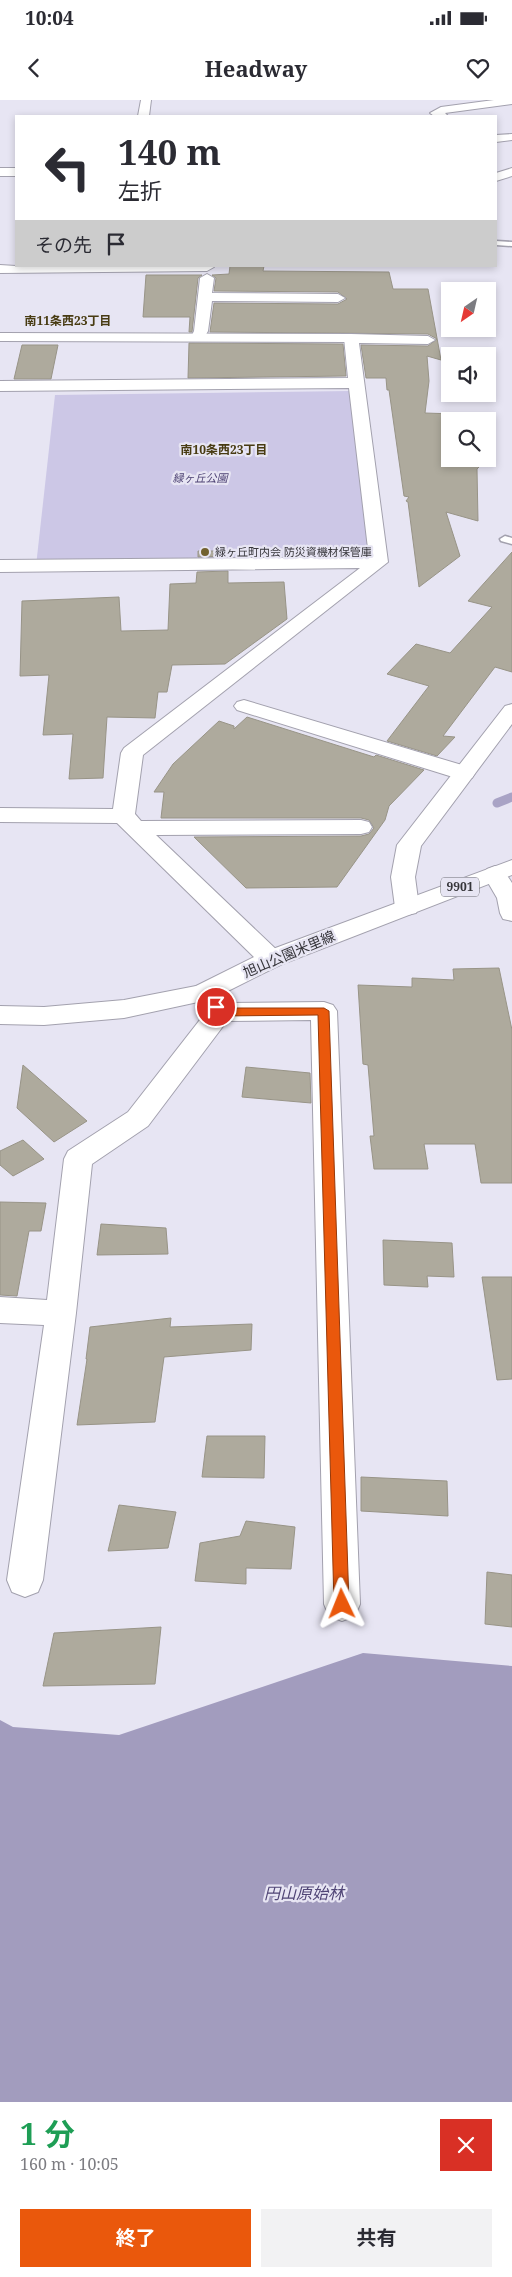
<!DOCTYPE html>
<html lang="ja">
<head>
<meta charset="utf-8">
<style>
	:root { --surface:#fff; --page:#f2f2f3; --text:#2b2b33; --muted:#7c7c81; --accent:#ea580c }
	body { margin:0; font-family:"Noto Serif","Noto Sans JP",serif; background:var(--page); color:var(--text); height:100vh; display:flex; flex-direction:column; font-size:19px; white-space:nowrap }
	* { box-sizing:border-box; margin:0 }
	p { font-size:16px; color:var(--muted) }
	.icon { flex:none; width:28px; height:28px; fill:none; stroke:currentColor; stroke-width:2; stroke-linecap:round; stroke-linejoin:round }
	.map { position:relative; height:2002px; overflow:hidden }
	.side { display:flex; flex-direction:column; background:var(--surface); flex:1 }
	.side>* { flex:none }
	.guide { position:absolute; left:15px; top:15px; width:482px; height:152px; border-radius:0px; box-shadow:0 2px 8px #0003; background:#fff; color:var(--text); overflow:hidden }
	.needle { width:32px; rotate:214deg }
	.buttons { position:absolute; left:441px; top:182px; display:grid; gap:10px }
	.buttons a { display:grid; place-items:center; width:55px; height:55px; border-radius:0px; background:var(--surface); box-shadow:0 2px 8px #0003; font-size:25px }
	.pin { position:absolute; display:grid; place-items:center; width:42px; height:42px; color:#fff; margin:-21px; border:2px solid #fff; border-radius:50%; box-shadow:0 1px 5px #0007 }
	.me { position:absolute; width:55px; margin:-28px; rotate:358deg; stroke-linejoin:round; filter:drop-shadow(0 0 4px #0008) }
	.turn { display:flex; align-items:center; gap:18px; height:105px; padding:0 20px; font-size:22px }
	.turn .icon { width:65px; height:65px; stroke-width:2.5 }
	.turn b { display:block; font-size:35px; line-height:42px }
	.then { display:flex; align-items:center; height:48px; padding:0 20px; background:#0003; gap:10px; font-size:19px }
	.round { display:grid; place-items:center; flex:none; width:52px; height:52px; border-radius:0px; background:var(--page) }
	.head { display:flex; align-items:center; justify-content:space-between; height:85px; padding:0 20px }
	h1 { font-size:30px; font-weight:700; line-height:38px; color:#1e9e55 }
	.primary-button { display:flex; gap:10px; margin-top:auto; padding:10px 20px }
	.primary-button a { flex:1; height:58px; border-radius:0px; background:var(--accent); color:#fff; font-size:20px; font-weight:700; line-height:58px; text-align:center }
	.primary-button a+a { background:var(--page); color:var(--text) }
	.status { display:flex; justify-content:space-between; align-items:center; height:35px; padding:0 25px; background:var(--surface); direction:ltr }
	.status svg { height:14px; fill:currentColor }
	header { display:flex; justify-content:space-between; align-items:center; height:65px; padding:0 20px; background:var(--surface); font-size:22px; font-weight:700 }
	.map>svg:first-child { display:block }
</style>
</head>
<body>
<div class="status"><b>10:04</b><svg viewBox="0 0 49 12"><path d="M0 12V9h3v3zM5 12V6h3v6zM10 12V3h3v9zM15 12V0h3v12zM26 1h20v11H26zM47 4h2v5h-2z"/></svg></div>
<header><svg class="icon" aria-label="back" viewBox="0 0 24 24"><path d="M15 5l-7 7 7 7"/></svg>Headway<svg class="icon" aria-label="heart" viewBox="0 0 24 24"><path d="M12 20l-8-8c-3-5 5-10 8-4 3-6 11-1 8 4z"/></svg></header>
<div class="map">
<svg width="512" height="2002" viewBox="0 0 512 2002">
	<rect width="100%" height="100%" fill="#e7e5f3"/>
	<path fill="#ccc7e6" d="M351 291 381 451 366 460 36 466 55 295Z"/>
	<path fill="#a29cbe" d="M363 1553 512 1566V2002H0V1620L13 1627 119 1635Z"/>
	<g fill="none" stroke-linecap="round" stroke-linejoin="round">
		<path stroke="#a9a3c5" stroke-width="9" d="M497 703 512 697"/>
	</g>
	<path fill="#aeaa9d" stroke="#989487" d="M230 166H264L263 171 389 172 393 189H428L441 260 427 256 429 281 425 313 454 314 455 321H450V359H487L477 369 478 421 446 412 460 456 419 487 408 402 406 401 409 397 404 396 389 290H387L386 278H366L361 245 428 246 437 239 428 234 210 232 214 203 338 204 347 199 338 192 214 191 216 178 212 175 229 174Z
		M146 175H202L198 178 192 232H189L190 217H143Z
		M189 243 343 244 346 276 188 278Z
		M22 245H58L51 279H14Z
		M198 451H228V456L198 457Z
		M512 452V572L495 567 443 636 455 637 437 656 387 641 429 586 387 574 416 544 450 553 492 507 468 501Z
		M228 471V483L284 482 287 519 225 564 172 565 167 592H158L155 618 107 617 103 678 69 679 73 634 43 635 49 575 20 576 22 501 119 497 121 531 168 530 170 484 196 483 197 472Z
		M247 617 374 657 376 655 424 670 389 706 385 720 337 787 246 788 194 737 361 736 369 734 374 728 369 720 361 718H161L164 692H154L173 664 219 621 234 626V629Z
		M499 868 512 930V1083H481L475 1044H424L428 1069H374L370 1036H374L368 965 363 964 358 885 412 887V878L454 880 453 869Z
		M23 965 87 1021 54 1042 17 1008Z
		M246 967 310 973 311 1003 242 997Z
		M23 1040 44 1059 13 1076 0 1065V1051Z
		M0 1102 46 1103 41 1131H29L17 1196 0 1195Z
		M101 1124 166 1128 168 1154 97 1155Z
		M383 1140 452 1143 454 1177 427 1176 428 1187 384 1185Z
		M482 1177H512V1279L497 1280Z
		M171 1218 170 1227 252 1224 251 1250 164 1257 155 1322 77 1325 87 1259H86L90 1227Z
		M207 1336H265L264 1378 202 1377Z
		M361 1377 447 1381 448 1416 361 1411Z
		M119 1405 176 1412 168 1448 108 1451Z
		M246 1421 295 1427 291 1469 246 1468V1484L195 1481 200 1443 240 1436Z
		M487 1472 512 1475V1527L485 1524Z
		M161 1527 155 1584 43 1586 54 1533Z"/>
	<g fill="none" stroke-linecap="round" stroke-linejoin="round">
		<g stroke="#a3a1ae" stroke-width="3">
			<path id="service" d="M496 141 512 142V146L496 145Z
				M505 436 512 438V444L501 441 500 439Z"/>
		</g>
		<g stroke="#a3a1ae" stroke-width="2">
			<path id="minor" d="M141 0H151L149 16H138Z
				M494 0H512V4L445 13 448 16H434L430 13 441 7Z
				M512 34V40L496 42V35Z
				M0 68H16V76H0Z
				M512 68V76L496 81V73Z
				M0 165 16 166 214 167 207 171 0 173Z
				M207 174 214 178 212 193 338 194 345 198 338 202 212 201 208 231 203 240 198 241 191 237 194 231 200 178Z
				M351 234 428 236 435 240 428 244 359 243 388 462 143 655 135 714 141 721 361 720 369 722 372 727 369 732 361 734 156 735 280 853 284 859 280 865 271 867 262 865 117 723 0 722V708L113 709 121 653 124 648 360 468 0 472V460L369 457 349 288 0 291V281L348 278 344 238Z
				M244 600 472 668 475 673 472 678 464 680 456 678 237 610 234 606 237 602Z
				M495 766 503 769 512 783V821L503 819 500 813 497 798 483 774 487 769Z
				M203 884 212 887 227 903 324 902 333 905 337 911 360 1504 355 1516 342 1521 329 1516 324 1504 311 920 227 921 148 1026 92 1064 76 1213 43 1480 38 1492 25 1497 12 1492 7 1480 44 1225 0 1223V1197L47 1200 64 1059 68 1051 128 1012 206 912 190 893 194 887Z"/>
		</g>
		<g stroke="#a3a1ae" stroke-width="2">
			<path id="tertiary" d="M0 233 351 234 358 238 351 242 0 241Z
				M512 604V624L421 746 415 777 419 807 416 813 407 815 398 813 395 807 391 777 397 745 505 606Z"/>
		</g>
		<g stroke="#a3a1ae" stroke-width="2">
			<path id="primary" d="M512 760V775L280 865 212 899 124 918 44 925 0 924V906L44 907 124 900 196 886 262 853Z"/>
		</g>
		<use href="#service" fill="#fff" fill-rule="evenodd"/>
		<use href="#minor" fill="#fff" fill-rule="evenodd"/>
		<use href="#tertiary" fill="#fff" fill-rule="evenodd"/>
		<use href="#primary" fill="#fff" fill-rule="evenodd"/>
	</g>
	<path fill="#ea580c" stroke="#983908" d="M216 903 223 908H324L329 911 349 1504 347 1509 342 1511 337 1509 334 1504 318 915 220 916 217 915 210 907Z"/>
	<circle fill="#72612f" stroke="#e7e5f3" stroke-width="2" cx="205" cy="452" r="5"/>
	<g text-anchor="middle" stroke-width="4.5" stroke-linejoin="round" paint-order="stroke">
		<g font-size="11" font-style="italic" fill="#504576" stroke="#e7e5f3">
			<text x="200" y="382">緑ヶ丘公園</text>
		</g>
		<g font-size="11" fill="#36353a" stroke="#e7e5f3" text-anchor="start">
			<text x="215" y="456">緑ヶ丘町内会 防災資機材保管庫</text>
		</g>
		<g font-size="12" font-weight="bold" fill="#483b12" stroke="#e7e5f3">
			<text x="68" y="225">南11条西23丁目</text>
			<text x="224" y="354">南10条西23丁目</text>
		</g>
		<rect fill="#e7e5f3" stroke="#6b6a72" stroke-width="1" x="441" y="777.5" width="38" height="19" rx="4"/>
		<g font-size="12" font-weight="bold" fill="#36353a">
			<text x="460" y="791">9901</text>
		</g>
		<g font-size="14" fill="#36353a" stroke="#e7e5f3">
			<text transform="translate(289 854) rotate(-23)" y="5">旭山公園米里線</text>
		</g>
		<g font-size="16" font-style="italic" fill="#504576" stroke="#e7e5f3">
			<text x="304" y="1799">円山原始林</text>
		</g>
	</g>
</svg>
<div class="buttons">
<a><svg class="needle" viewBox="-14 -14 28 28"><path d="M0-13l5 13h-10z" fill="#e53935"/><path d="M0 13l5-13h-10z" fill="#7c7c81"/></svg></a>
<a><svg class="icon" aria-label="sound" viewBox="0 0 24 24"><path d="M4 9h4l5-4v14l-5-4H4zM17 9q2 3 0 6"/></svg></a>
<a><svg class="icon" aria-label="search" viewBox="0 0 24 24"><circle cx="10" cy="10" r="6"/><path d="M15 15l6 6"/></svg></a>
</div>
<div class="pin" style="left:216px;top:907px;background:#d93025"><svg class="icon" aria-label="arrive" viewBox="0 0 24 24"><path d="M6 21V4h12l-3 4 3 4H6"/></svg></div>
<svg class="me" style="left:342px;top:1504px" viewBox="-20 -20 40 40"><path d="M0-17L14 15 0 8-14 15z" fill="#ea580c" stroke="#fff" stroke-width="4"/></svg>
<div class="guide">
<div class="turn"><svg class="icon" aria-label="left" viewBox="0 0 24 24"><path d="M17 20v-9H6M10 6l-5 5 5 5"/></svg><div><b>140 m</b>左折</div></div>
<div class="then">その先<svg class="icon" aria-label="arrive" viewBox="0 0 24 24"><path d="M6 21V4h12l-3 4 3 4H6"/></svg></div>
</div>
</div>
<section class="side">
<div class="head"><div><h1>1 分</h1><p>160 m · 10:05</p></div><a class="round" style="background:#d93025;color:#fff"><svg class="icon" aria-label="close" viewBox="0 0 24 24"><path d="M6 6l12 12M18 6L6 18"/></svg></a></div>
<div class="primary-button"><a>終了</a><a>共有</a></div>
</section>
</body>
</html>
